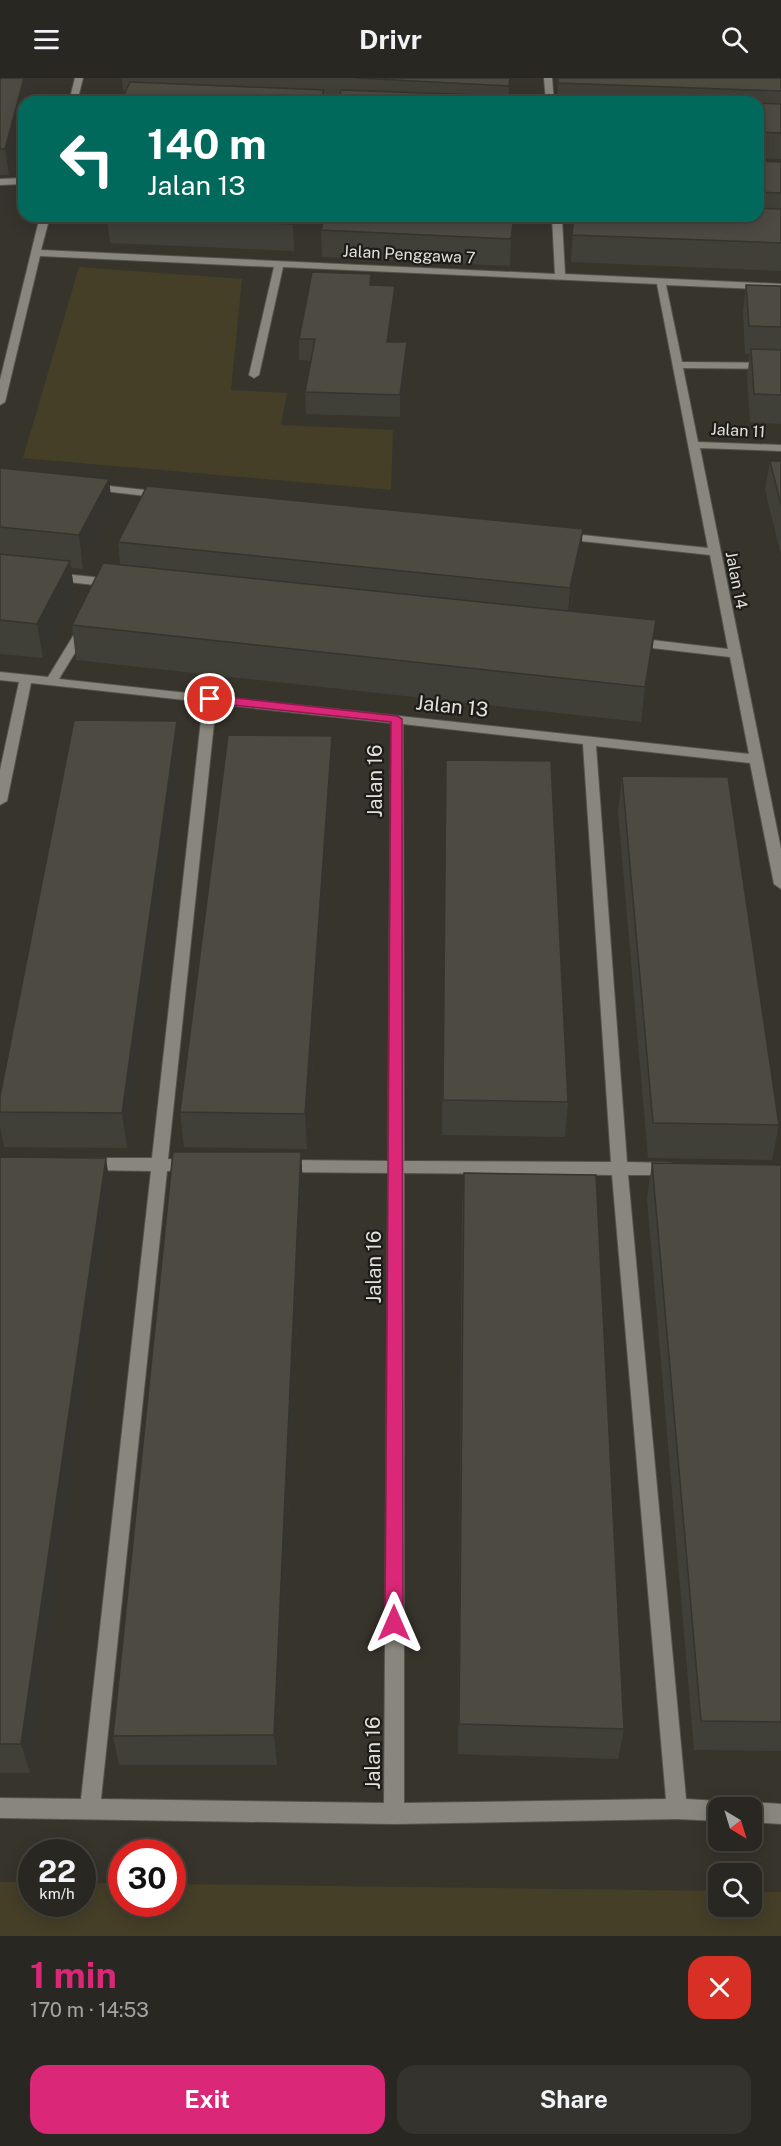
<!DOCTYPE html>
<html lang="en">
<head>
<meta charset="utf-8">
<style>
	:root { --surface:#292721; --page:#35332e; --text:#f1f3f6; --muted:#a5a5a5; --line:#45443f; --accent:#db2777 }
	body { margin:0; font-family:"Public Sans",sans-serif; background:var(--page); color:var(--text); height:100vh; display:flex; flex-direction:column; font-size:22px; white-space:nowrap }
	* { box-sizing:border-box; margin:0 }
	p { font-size:20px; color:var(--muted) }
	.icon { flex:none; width:33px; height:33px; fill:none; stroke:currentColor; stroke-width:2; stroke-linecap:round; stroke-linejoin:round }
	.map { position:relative; height:1858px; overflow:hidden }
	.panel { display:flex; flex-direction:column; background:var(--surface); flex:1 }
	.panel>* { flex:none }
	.guide { position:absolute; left:18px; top:18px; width:746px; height:126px; border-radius:18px; box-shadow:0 3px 15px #0003,0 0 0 2px var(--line); background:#00695c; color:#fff; overflow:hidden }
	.needle { width:39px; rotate:142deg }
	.buttons { position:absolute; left:708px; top:1719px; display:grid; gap:12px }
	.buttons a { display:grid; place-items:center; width:54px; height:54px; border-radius:12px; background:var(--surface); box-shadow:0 3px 15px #0003,0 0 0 2px var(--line); font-size:30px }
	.speed { position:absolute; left:18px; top:1761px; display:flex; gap:12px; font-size:30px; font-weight:700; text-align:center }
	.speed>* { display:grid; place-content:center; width:78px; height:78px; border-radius:50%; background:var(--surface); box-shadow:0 3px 15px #0003,0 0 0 2px var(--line); line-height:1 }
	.speed small { font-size:15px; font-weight:400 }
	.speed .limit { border:9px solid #d22; background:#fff; color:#111 }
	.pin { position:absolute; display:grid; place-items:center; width:51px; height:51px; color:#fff; margin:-26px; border:3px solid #fff; border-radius:50%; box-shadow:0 2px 6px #0007 }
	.me { position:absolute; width:66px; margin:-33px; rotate:0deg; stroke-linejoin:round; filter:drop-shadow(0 0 4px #0008) }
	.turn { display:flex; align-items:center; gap:21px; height:126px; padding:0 30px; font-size:27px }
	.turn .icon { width:78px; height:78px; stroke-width:2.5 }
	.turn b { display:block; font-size:42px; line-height:51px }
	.round { display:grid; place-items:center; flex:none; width:63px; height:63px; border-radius:18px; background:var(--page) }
	.summary { display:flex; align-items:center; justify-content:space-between; height:102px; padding:0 30px }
	h1 { font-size:36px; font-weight:700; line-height:45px; color:var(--accent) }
	.action { display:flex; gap:12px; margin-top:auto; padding:12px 30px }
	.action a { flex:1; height:69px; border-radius:18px; background:var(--accent); color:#fff; font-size:24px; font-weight:700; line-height:69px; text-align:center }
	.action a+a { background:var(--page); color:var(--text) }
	header { display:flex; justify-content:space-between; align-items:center; height:78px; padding:0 30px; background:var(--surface); font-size:27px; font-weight:700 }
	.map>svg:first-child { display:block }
</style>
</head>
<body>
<header><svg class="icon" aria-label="menu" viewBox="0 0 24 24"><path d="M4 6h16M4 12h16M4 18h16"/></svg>Drivr<svg class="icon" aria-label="search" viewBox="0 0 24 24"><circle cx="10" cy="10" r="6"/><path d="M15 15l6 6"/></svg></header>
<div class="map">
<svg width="781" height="1858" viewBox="0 0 781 1858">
	<rect width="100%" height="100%" fill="#37342c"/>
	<path fill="#453f28" d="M79 189 242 201 231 312 287 315 281 347 393 352 391 412 23 380Z
		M0 1804H31L32 1826H82L83 1805H121L122 1826H172L173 1806 718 1813V1828H752V1814H781V1858H0Z"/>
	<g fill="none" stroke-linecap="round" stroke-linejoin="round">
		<g stroke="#55534c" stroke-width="2">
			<path id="minor" d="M75 0H83L77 24H69Z
				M544 0H552L554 24H546Z
				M24 100V106L0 107V101Z
				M40 138H50L41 172 555 196 552 138H593L596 139V143L562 142 565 196 781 206V212L666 207 682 284 781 285V291L683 290 698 364 781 367V373L700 370 781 771V811L774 806 750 685 596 668 627 1084 670 1085 676 1087 678 1091 676 1095 670 1097H628L686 1721 718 1723 725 1726 727 1730H718V1743L677 1741 394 1746 0 1740V1720L81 1721 151 1093 88 1092 82 1090 80 1086 82 1082 88 1080H152L203 624 31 605 7 723 0 727V692L19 604 0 602V594L48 599 78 550 84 546 90 550 59 601 749 676 730 579 635 568 629 564 635 560 728 571 710 477 563 461 557 458 563 455 708 470 657 206 283 189 259 297 254 300 249 297 274 189 40 178 5 324 0 327V302ZM216 626 391 645 388 1083 283 1082 277 1084 275 1088 277 1092 283 1094 388 1095 384 1725 101 1721 167 1093 196 1091 198 1087 196 1083 168 1081ZM403 646 583 666 611 1084 404 1083ZM404 1095 612 1097 666 1721 404 1725Z
				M91 406 163 414 169 417 163 420 87 411V407Z
				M54 495 113 501 119 505 113 509 50 502V496Z
				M752 1724 781 1726V1746L752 1744V1730H743Z"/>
		</g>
		<use href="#minor" fill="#89877d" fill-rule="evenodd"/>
	</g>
	<path fill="#414038" d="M0 0H34L28 24H24V39L9 97H0Z
		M122 0H514L510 24H121L126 13H123Z
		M558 0H781V81L758 80V24H557Z
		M758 83 781 84V193L571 184 574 138H758Z
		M107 138H304L294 173 110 165Z
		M325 138H515L510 188 322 179 321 152Z
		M371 196V207L395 229 390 264H407V286L400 339 306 336 305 314 311 283 299 282V261Z
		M746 207 781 208V346L750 344 747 299 750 276H745L743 234Z
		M770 383H781V476L765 412Z
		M0 390 113 435 83 491 71 490 75 518 43 580 0 576Z
		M118 464 580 485 570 533 652 576 641 644 76 582 72 547 120 486Z
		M181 678 127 1070 4 1069 0 1049V1018Z
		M446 682 568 1024 565 1059 442 1057Z
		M333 693 307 1071 184 1069 180 1034Z
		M622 698 779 1047 772 1082 648 1080 618 733Z
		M301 1074 303 1109 277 1687H119L113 1658Z
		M0 1079 111 1114 30 1695H0Z
		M652 1085 781 1087V1673L694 1672 647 1120Z
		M464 1095 624 1651 618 1681 458 1676 462 1130Z"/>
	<path fill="#35342e" d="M24 0H34L28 24H24V39L9 97 5 71Z
		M510 0H514L510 24H508L509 8Z
		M324 12V24H320Z
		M296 138H304L294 173 293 146Z
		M514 138H515V146L510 188 511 161Z
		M395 208V229L387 285V264Z
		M407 264V286L400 339V317Z
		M109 401 113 435 83 491 79 457Z
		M583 451 580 485 567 545 570 510Z
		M70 483 75 518 43 580 37 546Z
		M656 542 652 576 641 644 645 609Z
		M177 643 181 678 127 1070 122 1035Z
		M332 658 333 693 307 1071 305 1036Z
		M301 1074 303 1109 277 1687 274 1657Z
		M106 1080 111 1114 30 1695 21 1666Z"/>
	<path fill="#4c4a41" stroke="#35342e" stroke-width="1.5" d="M0 0H24L5 71H0Z
		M357 0H510L509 8Z
		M558 0H781V13L558 5Z
		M130 4 324 12 320 24H121Z
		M341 12 510 18 509 24H338Z
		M564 18 732 24H563Z
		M758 25 781 26V55L758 54Z
		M758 83 781 84V115L758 114Z
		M758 130 781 131V165L572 157 574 138H758Z
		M107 138H296L293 146Z
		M325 138H514L511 161 321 152Z
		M312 194 371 196 370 207 395 208 387 264H407L400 317 305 314 315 261H299Z
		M746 207 781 208V249L749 248Z
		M751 271 781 272V317L754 316Z
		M770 383H781V427Z
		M0 390 109 401 79 457 0 449Z
		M147 408 583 451 570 510 118 464Z
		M0 476 70 483 37 546 0 542Z
		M103 485 656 542 645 609 72 547Z
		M74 642 177 643 122 1035 0 1034V1018Z
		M228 657 332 658 305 1036 180 1034Z
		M446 682 551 683 568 1024 443 1022Z
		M622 698 728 699 779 1047 653 1045Z
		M173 1074H301L274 1657 113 1658Z
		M0 1079 106 1080 21 1666H0Z
		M652 1085 781 1087V1644L701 1643Z
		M464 1095 596 1097 624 1651 459 1646Z"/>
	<path fill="#db2777" stroke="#8e194d" stroke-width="1.5" d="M210 617 397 638 402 641 403 1545 401 1551 394 1553 388 1551 385 1545 391 644 205 624V618Z"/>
	<g text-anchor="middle" stroke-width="4.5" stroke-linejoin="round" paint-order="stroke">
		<g font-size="16" fill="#e3e1dc" stroke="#1d1c18">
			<text transform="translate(409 176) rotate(3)" y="6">Jalan Penggawa 7</text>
			<text transform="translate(738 352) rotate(3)" y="6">Jalan 11</text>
			<text transform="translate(737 502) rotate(79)" y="6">Jalan 14</text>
		</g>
		<g font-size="20" fill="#e3e1dc" stroke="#1d1c18">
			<text transform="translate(452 628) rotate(6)" y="7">Jalan 13</text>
			<text transform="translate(375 703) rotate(-90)" y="7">Jalan 16</text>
			<text transform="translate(374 1189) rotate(-90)" y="7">Jalan 16</text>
			<text transform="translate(373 1675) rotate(-90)" y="7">Jalan 16</text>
		</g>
	</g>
</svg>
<div class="buttons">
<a><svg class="needle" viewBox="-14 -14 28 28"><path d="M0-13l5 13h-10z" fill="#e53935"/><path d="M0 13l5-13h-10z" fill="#a5a5a5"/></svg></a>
<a><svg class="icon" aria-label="search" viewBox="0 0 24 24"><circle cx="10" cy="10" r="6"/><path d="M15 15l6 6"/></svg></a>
</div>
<div class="speed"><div>22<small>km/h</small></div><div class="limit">30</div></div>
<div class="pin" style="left:210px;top:621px;background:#d93025"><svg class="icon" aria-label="arrive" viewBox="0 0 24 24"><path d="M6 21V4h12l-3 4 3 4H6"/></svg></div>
<svg class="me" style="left:394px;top:1545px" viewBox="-20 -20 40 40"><path d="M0-17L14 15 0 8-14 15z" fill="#db2777" stroke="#fff" stroke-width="4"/></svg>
<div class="guide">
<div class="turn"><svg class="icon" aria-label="left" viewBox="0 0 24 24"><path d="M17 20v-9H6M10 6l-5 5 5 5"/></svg><div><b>140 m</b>Jalan 13</div></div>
</div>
</div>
<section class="panel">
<div class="summary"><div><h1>1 min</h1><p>170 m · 14:53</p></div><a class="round" style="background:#d93025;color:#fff"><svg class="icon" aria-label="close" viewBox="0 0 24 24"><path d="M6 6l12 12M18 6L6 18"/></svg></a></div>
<div class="action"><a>Exit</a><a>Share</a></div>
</section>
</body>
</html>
